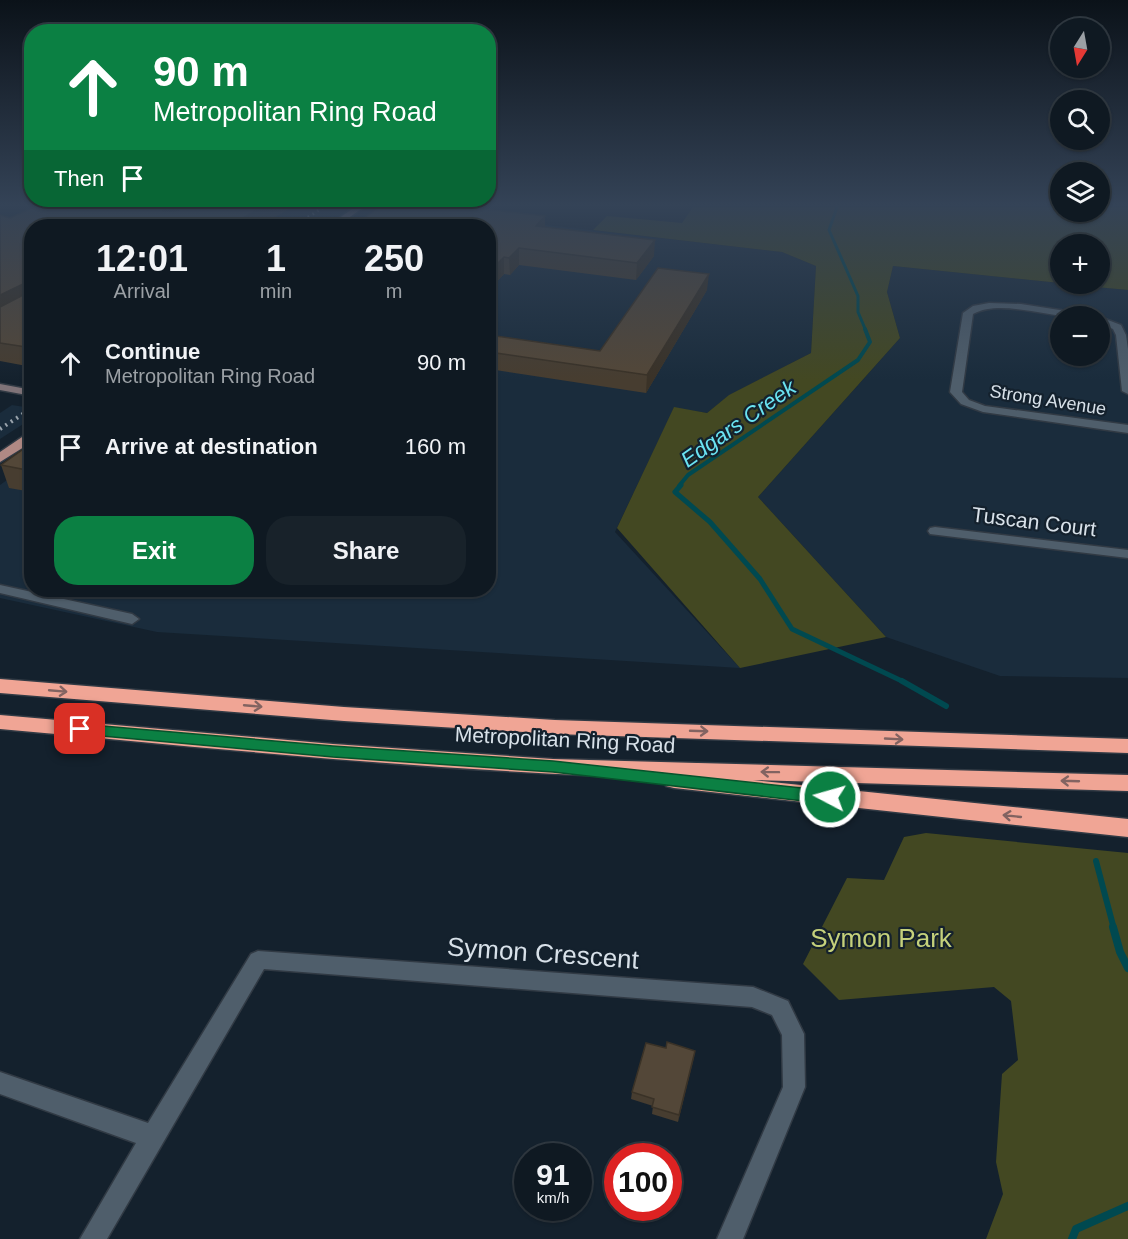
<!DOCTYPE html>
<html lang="en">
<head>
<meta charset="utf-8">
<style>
	:root { --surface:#0f1922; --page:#18222a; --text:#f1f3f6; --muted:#9ba0a5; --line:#2f3840; --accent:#0b8043 }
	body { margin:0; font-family:Helvetica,sans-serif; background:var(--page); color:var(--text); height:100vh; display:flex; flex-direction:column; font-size:22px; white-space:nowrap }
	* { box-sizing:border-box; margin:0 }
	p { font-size:20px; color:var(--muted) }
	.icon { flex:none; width:33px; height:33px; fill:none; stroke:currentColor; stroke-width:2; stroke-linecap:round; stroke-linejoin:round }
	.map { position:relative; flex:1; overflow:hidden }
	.details { position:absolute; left:24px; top:219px; width:472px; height:378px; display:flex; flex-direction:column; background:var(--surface); border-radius:24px; box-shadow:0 2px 4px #0004,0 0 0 2px var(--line) }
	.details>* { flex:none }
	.hud { position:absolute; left:24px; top:24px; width:472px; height:183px; border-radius:24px; box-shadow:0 2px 4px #0004,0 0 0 2px var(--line); background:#0b8043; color:#fff; overflow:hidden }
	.needle { width:39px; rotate:191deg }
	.buttons { position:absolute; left:1050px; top:18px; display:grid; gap:12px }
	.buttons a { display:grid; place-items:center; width:60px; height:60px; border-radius:50%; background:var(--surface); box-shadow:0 2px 4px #0004,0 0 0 2px var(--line); font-size:30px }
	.speed { position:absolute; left:514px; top:1143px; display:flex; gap:12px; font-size:30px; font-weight:700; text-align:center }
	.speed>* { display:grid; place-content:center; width:78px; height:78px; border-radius:50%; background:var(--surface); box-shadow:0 2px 4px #0004,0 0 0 2px var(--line); line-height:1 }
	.speed small { font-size:15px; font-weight:400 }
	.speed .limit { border:9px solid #d22; background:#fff; color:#111 }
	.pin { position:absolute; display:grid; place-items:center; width:51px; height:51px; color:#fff; margin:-26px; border-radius:12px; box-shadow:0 3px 9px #0006 }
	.me { position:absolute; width:66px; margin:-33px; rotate:276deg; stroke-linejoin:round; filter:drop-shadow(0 0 4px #0008) }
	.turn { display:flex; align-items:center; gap:21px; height:126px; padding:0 30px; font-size:27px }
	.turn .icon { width:78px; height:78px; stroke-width:2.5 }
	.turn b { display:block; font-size:42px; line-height:51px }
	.then { display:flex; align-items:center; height:57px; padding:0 30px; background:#0003; gap:12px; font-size:22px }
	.eta { display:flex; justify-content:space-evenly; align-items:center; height:102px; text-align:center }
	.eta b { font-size:36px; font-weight:600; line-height:42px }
	.button { display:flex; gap:12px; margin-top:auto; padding:12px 30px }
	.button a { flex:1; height:69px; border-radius:24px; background:var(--accent); color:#fff; font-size:24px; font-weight:600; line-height:69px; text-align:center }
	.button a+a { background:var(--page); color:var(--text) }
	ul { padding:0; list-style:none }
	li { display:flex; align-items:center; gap:18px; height:84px; padding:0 30px }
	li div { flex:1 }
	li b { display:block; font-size:22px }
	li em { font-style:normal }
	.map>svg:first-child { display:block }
</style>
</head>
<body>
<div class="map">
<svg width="1128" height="1239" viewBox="0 0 1128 1239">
	<rect width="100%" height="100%" fill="#14212d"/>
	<path fill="#1a2c3c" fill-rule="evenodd" d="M391 207 782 252 816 266 811 353 730 395 707 413 674 408 615 532 740 668 157 632 0 598V485L31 463 32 590H489V226Z
		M893 266 1128 290V678L1000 676 886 637 758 497 900 338 887 292ZM1060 316H1100V356H1060Z
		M12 405 31 408V419L0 439V413Z"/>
	<path fill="#434822" d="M693 207H1060V212H1100V207H1128V290L1064 284H1100V244H1060V283L893 266 887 292 900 338 758 497 886 637 740 668 617 528 674 407 707 413 729 395 811 353 816 266 782 252 593 230 607 216 682 223Z
		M926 833 1128 853V1239H986L1003 1194 996 1162 1002 1074 1018 1060 1011 1001 994 987 839 1000 803 964 847 878 884 880 904 837Z"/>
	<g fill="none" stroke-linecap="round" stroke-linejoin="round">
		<path stroke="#004950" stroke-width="3" d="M837 207 829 230 858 296V312L866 331"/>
		<path stroke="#004950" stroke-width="4" d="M679 486 688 475 858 360 870 342 865 329"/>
		<path stroke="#004950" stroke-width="5" d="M681 485 675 492 710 522 760 579 792 629 904 682"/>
		<path stroke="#004950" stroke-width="6" d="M902 681 946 706
			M1096 861 1114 929"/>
		<path stroke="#004950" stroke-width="8" d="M1113 927 1120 952 1128 968
			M1072 1239 1076 1229 1128 1206"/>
		<g stroke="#313a44" stroke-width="3">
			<path id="street" d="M989 303 1021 304 1079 313 1084 316C1051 320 1003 298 973 314L962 392 969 400 985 406 1128 425V433L983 412 961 404 950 392 963 313 973 306Z
				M1100 317 1121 325 1126 335 1128 349V394L1122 391 1116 335 1113 329 1100 323Z
				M935 527 1128 550V558L930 534 928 531 930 528Z
				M0 585 132 614 139 619 132 624 0 593Z
				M258 951 753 987 788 1001 804 1034 805 1087 743 1239H717L783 1087 782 1035 772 1015 752 1007 264 969 107 1239H80L136 1143 0 1094V1072L148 1123 251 954Z"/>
		</g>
		<g stroke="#313a44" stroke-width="3">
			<path id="secondary" d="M0 384 32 390V396L0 390Z"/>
		</g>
		<g stroke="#313a44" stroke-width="3">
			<path id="primary" d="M355 207H364L337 226H328Z
				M28 433H32V442L0 462V452Z"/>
		</g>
		<g stroke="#313a44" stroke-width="3">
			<path id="highway" d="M0 679 344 707 555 720 1128 739V753L555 734 344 721 0 693Z
				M0 715 333 744 553 759 1128 775V791L753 780 1128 819V837L674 788 666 786 665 778C442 772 221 749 0 729Z"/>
		</g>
		<use href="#street" fill="#4f5e6b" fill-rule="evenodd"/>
		<use href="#secondary" fill="#7f7378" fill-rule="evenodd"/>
		<use href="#primary" fill="#b08984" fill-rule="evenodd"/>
		<use href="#highway" fill="#f0a595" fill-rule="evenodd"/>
		<path stroke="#99a3ac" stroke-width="3" stroke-dasharray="1.5 4" stroke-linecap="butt" d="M294 226 324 207"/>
		<path stroke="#99a3ac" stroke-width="4" stroke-dasharray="2 4.5" stroke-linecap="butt" d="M0 429 32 408"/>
	</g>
	<path fill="#473d30" d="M0 215 32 226V367L0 361Z
		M489 226 545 227 654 256 636 280 519 265 510 275 504 274 489 290Z
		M707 290 646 393 489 369V335L600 351Z
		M32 443V492L9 488 1 465Z
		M666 1048 695 1051 678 1122 652 1114 653 1106 631 1099 632 1092Z"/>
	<path fill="#3a3227" d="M164 207H198L168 224 163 211Z
		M262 207H292L260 226H229Z
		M545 216V232L536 226Z
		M655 240 654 256 636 280 637 263Z
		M519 248V265L510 275 509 258Z
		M504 257V274L489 290V272Z
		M709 274 707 290 646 393 647 375Z
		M25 283 31 301 0 317V295Z
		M32 344V362L26 347Z
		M695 1051 694 1058 678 1122 679 1115Z"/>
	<path fill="#534738" stroke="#3a3227" stroke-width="1.5" d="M34 207H165L163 211H175L184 207H262L229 226H32V344L26 347 0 343V307L27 293 28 283H25L0 295V215L10 218Z
		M380 207H466L545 216 536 226 655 240 637 263 519 248 509 258 504 257 489 272V226H353Z
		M658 268 709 274 647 375 489 352V335L600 351Z
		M32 443V471L1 465Z
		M667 1042 695 1051 679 1115 652 1107 654 1099 632 1092 646 1043 666 1048Z"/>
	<defs><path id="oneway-shaft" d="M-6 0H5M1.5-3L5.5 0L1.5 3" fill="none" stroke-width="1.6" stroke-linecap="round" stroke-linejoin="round" transform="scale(1.5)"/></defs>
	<g stroke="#826361">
		<use href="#oneway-shaft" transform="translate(58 691) rotate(5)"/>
		<use href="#oneway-shaft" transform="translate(253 706) rotate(5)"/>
		<use href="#oneway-shaft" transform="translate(699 731) rotate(2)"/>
		<use href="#oneway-shaft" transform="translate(894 739) rotate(3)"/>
		<use href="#oneway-shaft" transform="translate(770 772) rotate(-179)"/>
		<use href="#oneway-shaft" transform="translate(1070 781) rotate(-178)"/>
		<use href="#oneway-shaft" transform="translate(1012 816) rotate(-174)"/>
	</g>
	<linearGradient id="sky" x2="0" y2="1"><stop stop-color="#0b1219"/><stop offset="0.54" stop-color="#344357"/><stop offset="1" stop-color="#344357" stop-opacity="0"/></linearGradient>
	<rect width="1128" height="380" fill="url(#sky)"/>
	<path fill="#0b8043" stroke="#07532c" stroke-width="1.5" d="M80 724 333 746 553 761 830 791 836 793 838 797 836 802 830 804 553 772 333 757 80 734 74 733 72 729 74 725Z"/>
	<g text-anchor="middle" stroke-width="4.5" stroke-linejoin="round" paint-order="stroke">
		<g font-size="18" fill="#d8e1e9" stroke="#14212d">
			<text transform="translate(1048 400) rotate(9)" y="6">Strong Avenue</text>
		</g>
		<g font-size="21" fill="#d8e1e9" stroke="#14212d">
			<text transform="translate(1034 522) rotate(7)" y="7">Tuscan Court</text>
			<text transform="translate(565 740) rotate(3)" y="7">Metropolitan Ring Road</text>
		</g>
		<g font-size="22" font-style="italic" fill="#6ae3f2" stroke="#14212d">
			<text transform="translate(738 423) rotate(-35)" y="8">Edgars Creek</text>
		</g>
		<g font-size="26" fill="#c5d17b" stroke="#14212d">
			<text x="881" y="947">Symon Park</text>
		</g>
		<g font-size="26" fill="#d8e1e9" stroke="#14212d">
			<text transform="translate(543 953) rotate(4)" y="9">Symon Crescent</text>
		</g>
	</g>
</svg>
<div class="buttons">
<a><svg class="needle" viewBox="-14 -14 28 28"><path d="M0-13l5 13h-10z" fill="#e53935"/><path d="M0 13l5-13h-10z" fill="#9ba0a5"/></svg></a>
<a><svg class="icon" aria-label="search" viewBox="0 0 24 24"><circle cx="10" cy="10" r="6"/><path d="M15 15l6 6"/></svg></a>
<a><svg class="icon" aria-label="layers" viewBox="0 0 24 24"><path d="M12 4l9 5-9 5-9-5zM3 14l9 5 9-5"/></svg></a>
<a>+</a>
<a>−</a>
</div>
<div class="speed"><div>91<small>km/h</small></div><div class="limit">100</div></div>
<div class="pin" style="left:80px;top:729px;background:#d93025"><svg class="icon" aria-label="arrive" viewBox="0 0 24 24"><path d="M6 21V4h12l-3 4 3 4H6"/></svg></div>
<svg class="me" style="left:830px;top:797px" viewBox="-20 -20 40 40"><circle r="17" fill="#0b8043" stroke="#fff" stroke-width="3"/><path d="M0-11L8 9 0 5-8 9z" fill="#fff"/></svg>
<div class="hud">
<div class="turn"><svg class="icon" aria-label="ahead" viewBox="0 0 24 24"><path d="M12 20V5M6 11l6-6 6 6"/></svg><div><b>90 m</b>Metropolitan Ring Road</div></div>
<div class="then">Then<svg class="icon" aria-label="arrive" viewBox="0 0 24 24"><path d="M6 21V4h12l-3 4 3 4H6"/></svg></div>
</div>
<section class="details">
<div class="eta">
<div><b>12:01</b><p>Arrival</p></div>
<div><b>1</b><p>min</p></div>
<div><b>250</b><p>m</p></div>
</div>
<ul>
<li><svg class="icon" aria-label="ahead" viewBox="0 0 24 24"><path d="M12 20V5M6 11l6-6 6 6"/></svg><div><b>Continue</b><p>Metropolitan Ring Road</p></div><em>90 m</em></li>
<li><svg class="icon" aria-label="arrive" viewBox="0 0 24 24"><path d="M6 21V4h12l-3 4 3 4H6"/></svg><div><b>Arrive at destination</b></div><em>160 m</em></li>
</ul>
<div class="button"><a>Exit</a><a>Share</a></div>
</section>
</div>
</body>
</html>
